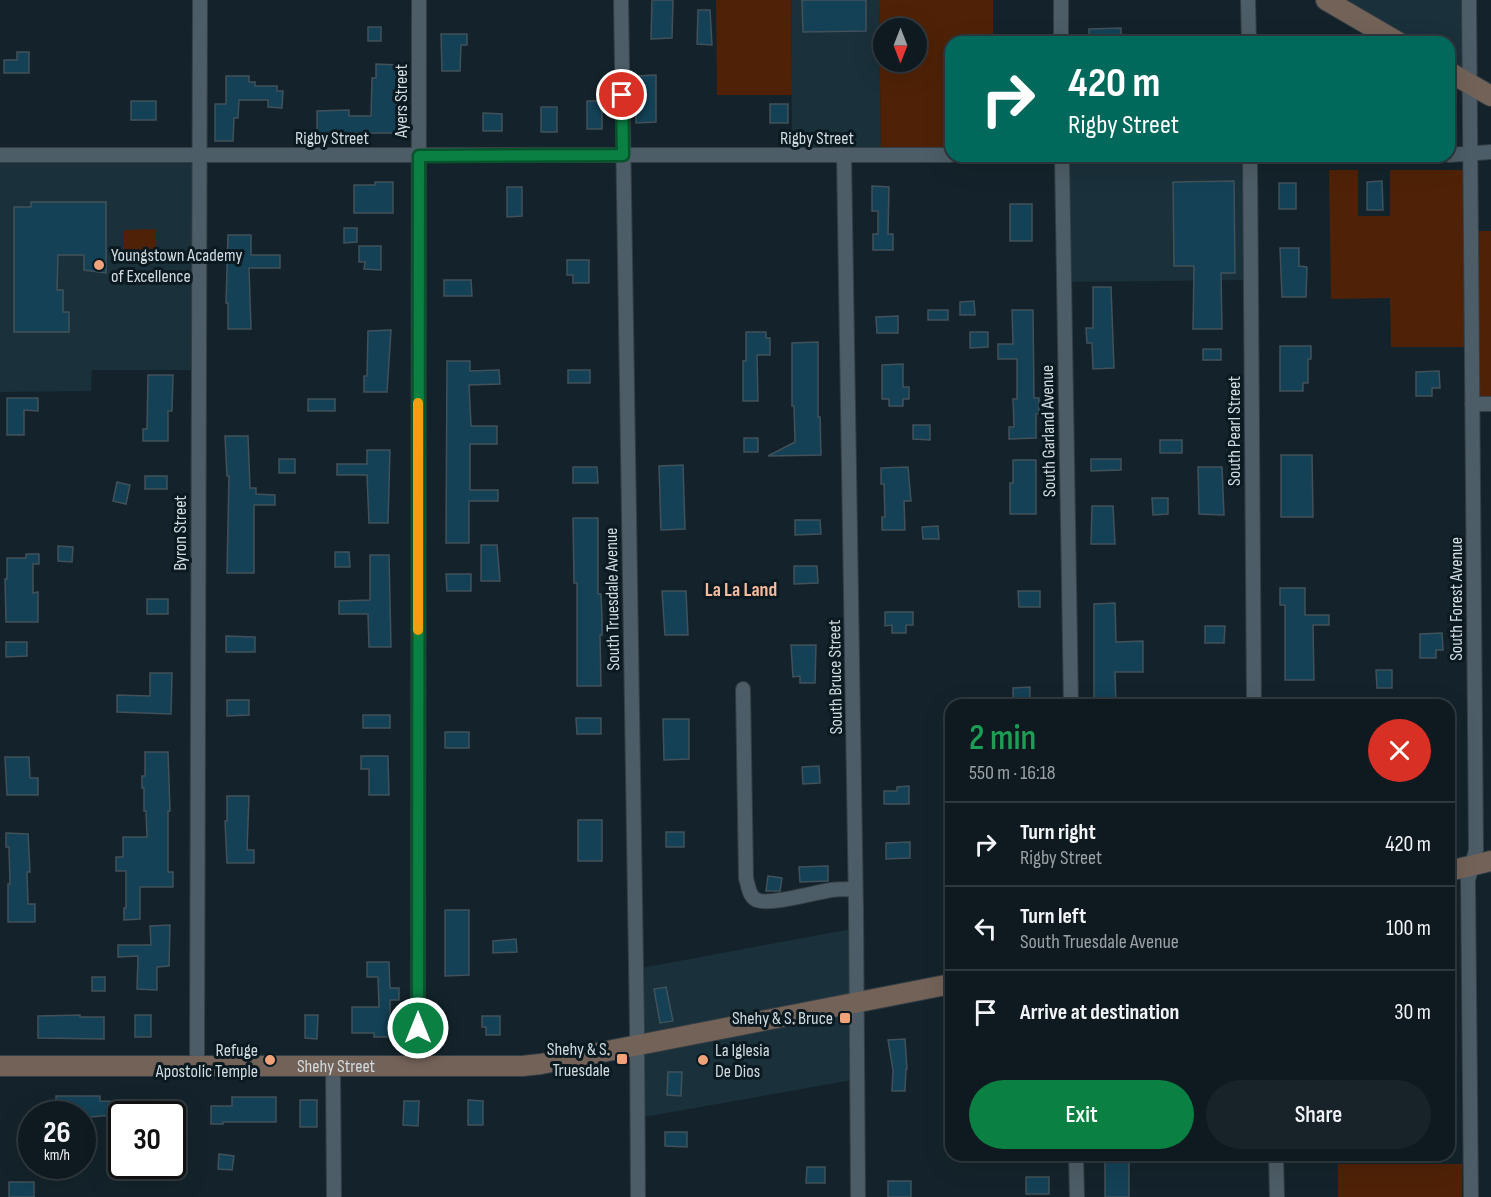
<!DOCTYPE html>
<html lang="en">
<head>
<meta charset="utf-8">
<style>
	:root { --surface:#0f1a20; --page:#182329; --text:#f1f3f6; --muted:#9ba1a5; --line:#2f383e; --accent:#0b8043 }
	body { margin:0; font-family:"Sofia Sans Condensed",sans-serif; background:var(--page); color:var(--text); height:100vh; display:flex; flex-direction:column; font-size:22px; white-space:nowrap }
	* { box-sizing:border-box; margin:0 }
	p { font-size:20px; color:var(--muted) }
	.icon { flex:none; width:33px; height:33px; fill:none; stroke:currentColor; stroke-width:2; stroke-linecap:round; stroke-linejoin:round }
	.map { position:relative; flex:1; overflow:hidden }
	.side { position:absolute; left:945px; top:699px; width:510px; height:462px; display:flex; flex-direction:column; background:var(--surface); border-radius:18px; box-shadow:0 6px 24px #0002,0 0 0 2px var(--line) }
	.side>* { flex:none }
	.banner { position:absolute; left:945px; top:36px; width:510px; height:126px; border-radius:18px; box-shadow:0 6px 24px #0002,0 0 0 2px var(--line); background:#00695c; color:#fff; overflow:hidden }
	.needle { width:39px; rotate:180deg }
	.tools { position:absolute; left:873px; top:18px; display:grid; gap:12px }
	.tools a { display:grid; place-items:center; width:54px; height:54px; border-radius:50%; background:var(--surface); box-shadow:0 6px 24px #0002,0 0 0 2px var(--line); font-size:30px }
	.speed { position:absolute; left:18px; top:1101px; display:flex; gap:12px; font-size:30px; font-weight:700; text-align:center }
	.speed>* { display:grid; place-content:center; width:78px; height:78px; border-radius:50%; background:var(--surface); box-shadow:0 6px 24px #0002,0 0 0 2px var(--line); line-height:1 }
	.speed small { font-size:15px; font-weight:400 }
	.speed .limit { border:3px solid #111; border-radius:9px; background:#fff; color:#111 }
	.pin { position:absolute; display:grid; place-items:center; width:51px; height:51px; color:#fff; margin:-26px; border:3px solid #fff; border-radius:50%; box-shadow:0 2px 6px #0007 }
	.me { position:absolute; width:66px; margin:-33px; rotate:0deg; stroke-linejoin:round; filter:drop-shadow(0 0 4px #0008) }
	.turn { display:flex; align-items:center; gap:21px; height:126px; padding:0 24px; font-size:27px }
	.turn .icon { width:78px; height:78px; stroke-width:2.5 }
	.turn b { display:block; font-size:42px; line-height:51px }
	.round { display:grid; place-items:center; flex:none; width:63px; height:63px; border-radius:32px; background:var(--page) }
	.headline { display:flex; align-items:center; justify-content:space-between; height:102px; padding:0 24px }
	h1 { font-size:36px; font-weight:600; line-height:45px; color:#1e9e55 }
	.button { display:flex; gap:12px; margin-top:auto; padding:12px 24px }
	.button a { flex:1; height:69px; border-radius:36px; background:var(--accent); color:#fff; font-size:24px; font-weight:600; line-height:69px; text-align:center }
	.button a+a { background:var(--page); color:var(--text) }
	ul { padding:0; list-style:none }
	li { display:flex; align-items:center; gap:18px; height:84px; padding:0 24px; border-top:2px solid var(--line) }
	li div { flex:1 }
	li b { display:block; font-size:22px }
	li em { font-style:normal }
	.map>svg:first-child { display:block }
</style>
</head>
<body>
<div class="map">
<svg width="1491" height="1197" viewBox="0 0 1491 1197">
	<rect width="100%" height="100%" fill="#14232b"/>
	<path fill="#1a303a" d="M791 0H879L881 155 792 156Z
		M1326 0H1469L1470 84 1449 72V42H1398Z
		M0 155H199V370H92L91 391 0 392Z
		M1062 156H1250L1251 280 1064 282Z
		M857 928 858 1079 638 1118 636 969Z"/>
	<path fill="#4f2207" fill-rule="evenodd" d="M716 0H791L792 95H717Z
		M879 0H993V42H951V155H881ZM884 28H916V62H884Z
		M1329 170H1358V216H1390V170H1471V231H1491V404H1472V347H1391L1390 298 1331 299Z
		M156 229V256H124V230Z
		M1338 1164H1462V1197H1338Z"/>
	<path fill="#144156" stroke="#41515a" stroke-width="1.5" d="M652 0H673L672 38 651 39Z
		M802 0H866V31L803 32Z
		M698 10H710L712 45 697 44Z
		M368 27H381V41H368Z
		M1121 28V41H1089V29Z
		M441 34H467V45H461L460 71H442Z
		M17 52H29V73H4V60H17Z
		M376 64 397 65 396 133H329V139H317V111L349 110V116H371L372 78H376Z
		M656 75V122L636 123V76Z
		M226 76H249V82H255V86H277V91H283L282 108 268 107V100H239L238 118H234L233 141H215V104H226Z
		M131 101H156V120H131Z
		M587 101H602V129H587Z
		M770 104H788V123H770Z
		M541 107H557V132H541Z
		M483 113 502 114V131H483Z
		M1234 181 1235 273H1221L1222 329H1193L1194 266H1174L1173 182Z
		M1382 181 1383 210H1367V182Z
		M375 182H393V213H354V185H375Z
		M1279 183H1296V209H1279Z
		M872 186 889 187 888 234H893V250H873V234H878V211H872Z
		M507 187H522V216L507 217Z
		M31 202H106V273L84 270V255H58L57 290H63V312H69V332H14V207H31Z
		M1010 204H1032V241H1010Z
		M344 228H357V242L344 243Z
		M228 235H251V255H280V268H249L251 329H228V303H226Z
		M359 246H381V270L364 269 365 262H359Z
		M1280 248H1299V266L1307 267 1306 297H1282Z
		M567 260H589V283H573V275H567Z
		M444 280H471L472 296H444Z
		M1093 287H1111L1114 368 1093 369 1092 343H1087L1086 328H1093Z
		M974 301 975 315H960V302Z
		M928 310H948V320H928Z
		M1012 310H1033L1034 398H1039V414H1036V438L1009 439V427H1014L1013 399H1017V359H998V344H1013Z
		M898 316V333H877L876 317Z
		M391 330 387 392H364V376H367L368 331Z
		M746 332H766V338H770V355H757L758 401H743V361H746Z
		M970 332H988V347L970 348Z
		M818 342V417H820L821 455 768 456 795 442 794 406H792V343Z
		M1280 346H1311V359H1308V383H1303V391H1280Z
		M1203 349H1221V360H1203Z
		M447 361H470V371L499 370 500 384 469 385 471 426H497V444H470V490H498V501H469V543H446Z
		M903 364V387H909V399H903V406H889V399H882V365Z
		M568 370H590V383H568Z
		M1439 371 1440 388H1432V396H1416V372Z
		M148 375H173L172 411H168V441H143V429H147Z
		M7 398H38V411L24 410V435H7Z
		M308 399H335V411H308Z
		M913 425H930V440L913 439Z
		M225 436H248L250 488H256V494L275 495V505H254V573H227L229 476H227Z
		M744 438H758V452H744Z
		M1160 440H1182V453H1160Z
		M367 450H390L388 523H369L367 475H337V464H367Z
		M1281 455H1312L1313 517H1281Z
		M279 459H295V473H279Z
		M1091 459H1121V470L1091 471Z
		M1013 460H1036V514H1010V483H1013Z
		M683 465 685 529 661 530 659 466Z
		M573 467H597L598 483H573Z
		M908 467 911 501H904L905 530H882V517H885L884 484H881V468Z
		M1198 467H1222L1224 515 1199 514Z
		M145 476H167V489H145Z
		M117 482 130 485 126 504 113 501Z
		M1152 498H1168V514L1153 515Z
		M1092 506H1113L1115 544H1091Z
		M573 518H598V594H601L602 618V635H600L601 686H577V583H574Z
		M795 520H820L821 534 795 535Z
		M938 526 939 539H923L922 527Z
		M481 545H497L500 581H481Z
		M58 546 73 547 72 562 58 561Z
		M335 552H349L350 567H335Z
		M26 554H39V564H33V593L38 592V622H6L5 579H7V558H26Z
		M370 555H389L391 647H369L368 614H339V601L370 600Z
		M794 566H817L818 583 794 584Z
		M446 574H471V591H447Z
		M1280 588H1305V615H1329V625H1313L1314 680H1285V605H1280Z
		M662 591H686L688 635H665Z
		M1018 591H1040V607H1019Z
		M147 599H168V614H147Z
		M1115 603 1116 642 1143 641V672H1115L1116 705H1094V604Z
		M885 612H913V625H906V633H892V625L885 626Z
		M1205 626H1225L1224 643H1205Z
		M1442 633 1443 650H1436V658H1420V634Z
		M226 636 255 637V652H226Z
		M6 642H27V656L6 657Z
		M791 645H816L815 683H800V676L793 677Z
		M1376 670H1392V688H1377Z
		M150 673H172L171 714 117 712V695L150 696Z
		M1030 687V701H1013V688Z
		M227 700H249V715L227 716Z
		M363 715H390V728H363Z
		M576 718H601V734H577Z
		M663 719H689V759L664 760Z
		M445 732H469V748H445Z
		M145 752H168L170 811H168V872H173V887H140V919L124 920V908H126V871H116V857H123V837H147L146 811H144V788H142V776H145Z
		M361 756H388L389 795H369V769H361Z
		M5 757H29L30 778H38V795H7Z
		M819 766 820 783 803 784 802 767Z
		M909 786V804H884V791H897V787Z
		M227 796H249L247 850H254V863H227L225 821H227Z
		M578 820H602V861H578Z
		M666 832H684V847H666Z
		M6 833 28 834 30 872H27L28 904H35V922H8V884H10L9 847H6Z
		M910 842V858L886 859V843Z
		M828 866V881L800 882 799 867Z
		M768 876 782 878 780 891H766Z
		M445 910H469V975L445 976Z
		M170 925 169 966 157 967V990L137 989 138 956 118 957V945H151L150 926Z
		M516 939 517 952 493 953V941Z
		M367 962H389L390 988H399V1000H390V1037H374V1033H352V1007H379L378 977H367Z
		M92 977H105V991H92Z
		M666 987 673 1021 660 1023 654 989Z
		M80 1015V1017H104V1039L38 1038V1016Z
		M135 1015H151V1037H135Z
		M305 1015H318L317 1039 305 1038Z
		M482 1016H500V1035H486V1027H482Z
		M905 1039 907 1069H906L905 1091H892L893 1070 888 1040Z
		M668 1072H682L681 1096 667 1095Z
		M56 1096H100V1101L165 1103V1114H122L82 1118V1114H56Z
		M232 1097H276V1122H223V1124H211V1106H232Z
		M300 1100H317V1127H300Z
		M468 1100 483 1101V1125H468Z
		M404 1101H419L418 1126 403 1125Z
		M665 1132H687V1147L665 1146Z
		M219 1154 234 1156 232 1170 218 1169Z
		M1105 1155H1129V1197H1105Z
		M807 1167H825V1183H806Z
		M1026 1177H1049V1194H1026Z
		M888 1181H911V1197H888Z
		M9 1182H34V1197H9Z"/>
	<g fill="none" stroke-linecap="round" stroke-linejoin="round">
		<g stroke="#343e44" stroke-width="16">
			<path id="street" d="M621 0 637 1029 638 1197
				M1061 0V42
				M1248 0 1249 42
				M1469 0 1476 850 1468 880 1471 1197
				M0 155H951
				M1449 155 1491 152
				M844 156 856 909 858 1197
				M1062 156 1071 705
				M1250 156 1254 705
				M1472 404H1491
				M743 689 746 878C748 885 749 895 755 899 766 907 816 892 831 890 839 889 847 889 855 889
				M418 1065 419 0
				M197 1066 200 0
				M333 1067 334 1197
				M1076 1155 1077 1197
				M1276 1155 1277 1197"/>
		</g>
		<g stroke="#343e44" stroke-width="22">
			<g id="secondary">
				<path d="M1326 0 1398 42"/>
				<path d="M1449 72 1491 96"/>
				<path d="M1449 871 1491 861"/>
				<path id="s1" d="M0 1066H522L541 1064 951 984"/>
			</g>
		</g>
		<use href="#street" stroke="#4d5d67" stroke-width="14"/>
		<use href="#secondary" stroke="#736258" stroke-width="20"/>
	</g>
	<g fill="none" stroke-linecap="round" stroke-linejoin="round">
		<g stroke="#07532c" stroke-width="15">
			<path id="route" d="M418 1028 419 156 623 155 622 95"/>
		</g>
		<use href="#route" stroke="#0b8043" stroke-width="10"/>
		<path stroke="#f59e0b" stroke-width="10" d="M418 630V403"/>
	</g>
	<g fill="#f0a27a" stroke="#0b1a21" stroke-width="2">
		<circle cx="99" cy="265" r="6"/>
		<rect x="839" y="1012" width="12" height="12" rx="3"/>
		<rect x="616" y="1053" width="12" height="12" rx="3"/>
		<circle cx="270" cy="1060" r="6"/>
		<circle cx="703" cy="1060" r="6"/>
	</g>
	<g text-anchor="middle" stroke-width="6" stroke-linejoin="round" paint-order="stroke">
		<g font-size="18" fill="#d1dbe0" stroke="#0b1a21">
			<text transform="translate(401 101) rotate(-90)" y="6">Ayers Street</text>
			<text x="332" y="144">Rigby Street</text>
			<text x="817" y="144">Rigby Street</text>
			<text transform="translate(1048 431) rotate(-91)" y="6">South Garland Avenue</text>
			<text transform="translate(1234 431) rotate(-90)" y="6">South Pearl Street</text>
			<text transform="translate(180 533) rotate(-90)" y="6">Byron Street</text>
			<text transform="translate(612 599) rotate(-91)" y="6">South Truesdale Avenue</text>
			<text transform="translate(1456 599) rotate(-90)" y="6">South Forest Avenue</text>
			<text transform="translate(835 677) rotate(-91)" y="6">South Bruce Street</text>
			<text dy="6" stroke="none"><textPath href="#s1" startOffset="336">Shehy Street</textPath></text>
		</g>
		<g font-size="18" fill="#d1dbe0" stroke="#0b1a21" text-anchor="end">
			<text x="111" y="261" text-anchor="start">Youngstown Academy<tspan x="111" dy="21">of Excellence</tspan></text>
			<text x="833" y="1024">Shehy &amp; S. Bruce</text>
			<text x="610" y="1055">Shehy &amp; S.<tspan x="610" dy="21">Truesdale</tspan></text>
			<text x="258" y="1056">Refuge<tspan x="258" dy="21">Apostolic Temple</tspan></text>
			<text x="715" y="1056" text-anchor="start">La Iglesia<tspan x="715" dy="21">De Dios</tspan></text>
		</g>
		<g font-size="20" font-weight="bold" fill="#f6bb9d" stroke="#0b1a21">
			<text x="741" y="596">La La Land</text>
		</g>
	</g>
</svg>
<div class="tools">
<a><svg class="needle" viewBox="-14 -14 28 28"><path d="M0-13l5 13h-10z" fill="#e53935"/><path d="M0 13l5-13h-10z" fill="#9ba1a5"/></svg></a>
</div>
<div class="speed"><div>26<small>km/h</small></div><div class="limit">30</div></div>
<div class="pin" style="left:622px;top:95px;background:#d93025"><svg class="icon" aria-label="arrive" viewBox="0 0 24 24"><path d="M6 21V4h12l-3 4 3 4H6"/></svg></div>
<svg class="me" style="left:418px;top:1028px" viewBox="-20 -20 40 40"><circle r="17" fill="#0b8043" stroke="#fff" stroke-width="3"/><path d="M0-11L8 9 0 5-8 9z" fill="#fff"/></svg>
<div class="banner">
<div class="turn"><svg class="icon" aria-label="right" viewBox="0 0 24 24"><path d="M7 20v-9h11M14 6l5 5-5 5"/></svg><div><b>420 m</b>Rigby Street</div></div>
</div>
<section class="side">
<div class="headline"><div><h1>2 min</h1><p>550 m · 16:18</p></div><a class="round" style="background:#d93025;color:#fff"><svg class="icon" aria-label="close" viewBox="0 0 24 24"><path d="M6 6l12 12M18 6L6 18"/></svg></a></div>
<ul>
<li><svg class="icon" aria-label="right" viewBox="0 0 24 24"><path d="M7 20v-9h11M14 6l5 5-5 5"/></svg><div><b>Turn right</b><p>Rigby Street</p></div><em>420 m</em></li>
<li><svg class="icon" aria-label="left" viewBox="0 0 24 24"><path d="M17 20v-9H6M10 6l-5 5 5 5"/></svg><div><b>Turn left</b><p>South Truesdale Avenue</p></div><em>100 m</em></li>
<li><svg class="icon" aria-label="arrive" viewBox="0 0 24 24"><path d="M6 21V4h12l-3 4 3 4H6"/></svg><div><b>Arrive at destination</b></div><em>30 m</em></li>
</ul>
<div class="button"><a>Exit</a><a>Share</a></div>
</section>
</div>
</body>
</html>
